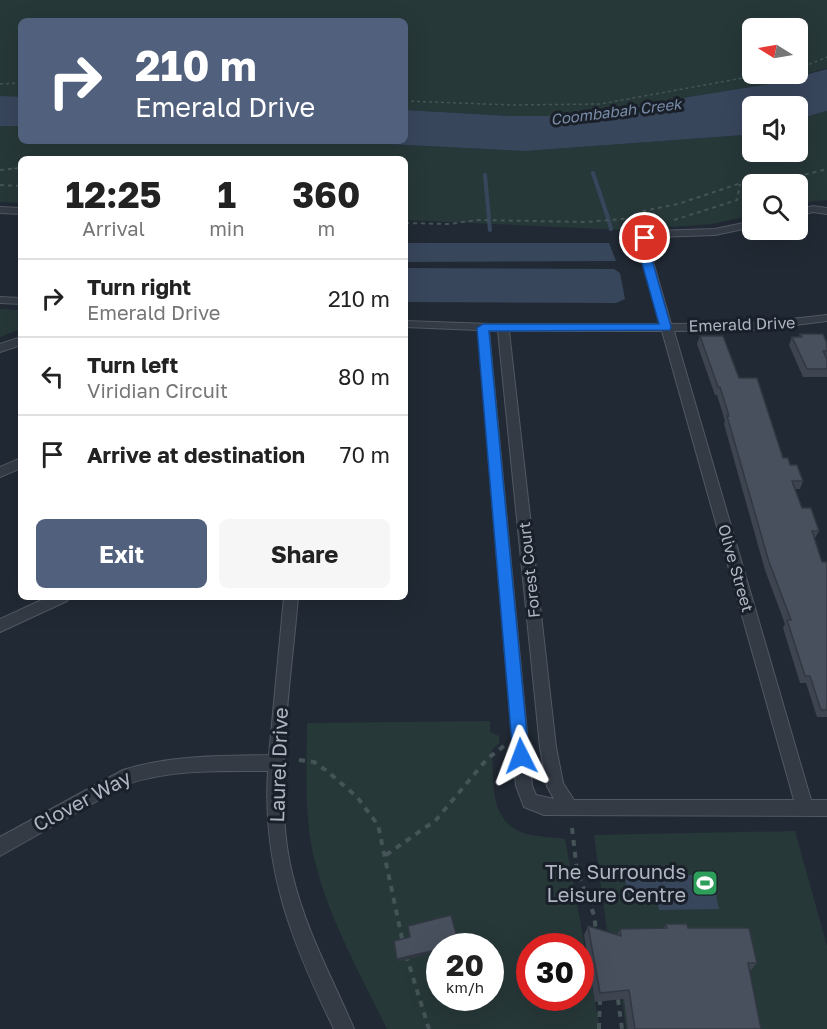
<!DOCTYPE html>
<html lang="en">
<head>
<meta charset="utf-8">
<style>
	:root { --surface:#fff; --page:#f6f6f6; --text:#222; --muted:#767676; --line:#e0e0e0; --accent:#50607d }
	body { margin:0; font-family:"Golos Text",sans-serif; background:var(--page); color:var(--text); height:100vh; display:flex; flex-direction:column; font-size:22px; white-space:nowrap }
	* { box-sizing:border-box; margin:0 }
	p { font-size:20px; color:var(--muted) }
	.icon { flex:none; width:33px; height:33px; fill:none; stroke:currentColor; stroke-width:2; stroke-linecap:round; stroke-linejoin:round }
	.map { position:relative; flex:1; overflow:hidden }
	.side { position:absolute; left:18px; top:156px; width:390px; height:444px; display:flex; flex-direction:column; background:var(--surface); border-radius:9px; box-shadow:0 6px 24px #0002 }
	.side>* { flex:none }
	.banner { position:absolute; left:18px; top:18px; width:390px; height:126px; border-radius:9px; box-shadow:0 6px 24px #0002; background:#50607d; color:#fff; overflow:hidden }
	.needle { width:39px; rotate:281deg }
	.controls { position:absolute; left:742px; top:18px; display:grid; gap:12px }
	.controls a { display:grid; place-items:center; width:66px; height:66px; border-radius:9px; background:var(--surface); box-shadow:0 6px 24px #0002; font-size:30px }
	.speed { position:absolute; left:426px; top:933px; display:flex; gap:12px; font-size:30px; font-weight:700; text-align:center }
	.speed>* { display:grid; place-content:center; width:78px; height:78px; border-radius:50%; background:var(--surface); box-shadow:0 6px 24px #0002; line-height:1 }
	.speed small { font-size:15px; font-weight:400 }
	.speed .limit { border:9px solid #d22; background:#fff; color:#111 }
	.pin { position:absolute; display:grid; place-items:center; width:51px; height:51px; color:#fff; margin:-26px; border:3px solid #fff; border-radius:50%; box-shadow:0 2px 6px #0007 }
	.me { position:absolute; width:66px; margin:-33px; rotate:357deg; stroke-linejoin:round; filter:drop-shadow(0 0 4px #0008) }
	.turn { display:flex; align-items:center; gap:21px; height:126px; padding:0 18px; font-size:27px }
	.turn .icon { width:78px; height:78px; stroke-width:2.5 }
	.turn b { display:block; font-size:42px; line-height:51px }
	.eta { display:flex; justify-content:space-evenly; align-items:center; height:102px; text-align:center }
	.eta b { font-size:36px; font-weight:700; line-height:42px }
	.primary-button { display:flex; gap:12px; margin-top:auto; padding:12px 18px }
	.primary-button a { flex:1; height:69px; border-radius:9px; background:var(--accent); color:#fff; font-size:24px; font-weight:700; line-height:69px; text-align:center }
	.primary-button a+a { background:var(--page); color:var(--text) }
	ul { padding:0; list-style:none }
	li { display:flex; align-items:center; gap:18px; height:78px; padding:0 18px; border-top:2px solid var(--line) }
	li div { flex:1 }
	li b { display:block; font-size:22px }
	li em { font-style:normal }
	.map>svg:first-child { display:block }
</style>
</head>
<body>
<div class="map">
<svg width="827" height="1029" viewBox="0 0 827 1029">
	<rect width="100%" height="100%" fill="#212934"/>
	<path fill="#273839" fill-rule="evenodd" d="M0 0H827V68L775 83 572 116H511L405 110V21H21V98L0 97ZM753 28H798V74H753Z
		M827 111V200L798 203V184H753V215L712 224 625 230 405 220V159H21V203L0 202V126H21V141H329L525 151 744 135 753 132V152H798V119Z
		M0 309 21 310V329L0 337Z
		M490 721V732L499 736V743L492 750C494 783 488 823 527 834 539 837 553 837 565 839L600 1029H387C362 977 332 925 317 869 303 822 307 771 307 723ZM440 946H490V998H440ZM530 946H580V998H530Z
		M795 831 827 946V1029H626L613 933 607 930 594 835Z"/>
	<path fill="#38465c" d="M827 69V111L798 119V106H753V132L744 135 525 151 329 141H405V110L511 116H572L775 83Z
		M0 96 21 97V126H0Z
		M405 243H609L616 261 405 262Z
		M405 268 614 269 620 273 625 299 616 303 405 302Z
		M625 875H712L719 909 659 910 656 895 627 894Z"/>
	<g fill="none" stroke-linecap="round" stroke-linejoin="round">
		<path stroke="#38465c" stroke-width="4" d="M593 173 608 218
			M485 175 489 218
			M489 221 490 230
			M609 221 611 229"/>
		<g stroke="#525863" stroke-width="2">
			<path id="street" d="M813 206 827 208V214L813 212 798 216V210Z
				M0 207 21 208V214L0 213Z
				M753 221V227L715 235 656 237 649 240 648 244 671 324 755 323 827 315V321L755 330 674 331 811 800H827V816L544 815 524 807 516 786 478 330 405 327V321L491 324H660L638 244 641 236 654 231 715 229ZM489 331H498L540 747 547 786 554 799 536 795 532 786ZM509 331H662L794 800H574L563 783 556 747Z
				M0 297 21 298V304L0 303Z
				M21 337V345L0 352V344Z
				M21 458V468L0 477V467Z
				M48 597H69L67 601 0 632V619Z
				M284 597H298C291 683 272 790 292 873 305 929 332 977 354 1029H334C292 943 262 868 268 771 220 771 173 769 127 784L0 856V837L123 770C171 755 219 756 269 755Z"/>
		</g>
		<path stroke="#455457" stroke-width="1.5" stroke-dasharray="3 3" stroke-linecap="butt" d="M798 69 827 57
			M0 84 21 83
			M405 101 512 105 600 104 765 74
			M8 169 21 168"/>
		<path stroke="#455457" stroke-width="2" stroke-dasharray="4 4" stroke-linecap="butt" d="M0 170 21 168
			M0 185 21 186
			M674 220 737 200 740 184
			M405 223 449 224 478 220 586 222 633 218 643 211 678 204 741 183 749 181 772 183 827 169"/>
		<path stroke="#455457" stroke-width="4" stroke-dasharray="6 6" stroke-linecap="butt" d="M299 760 314 762 327 771 357 797 378 825 403 943
			M572 828 577 871 594 915 596 931
			M386 855 436 820 487 759 504 746
			M406 955 429 1029
			M618 999 622 1029
			M599 1029 600 1001"/>
		<use href="#street" fill="#343b45" fill-rule="evenodd"/>
	</g>
	<path fill="#3e4551" d="M800 334 827 343V377H803L789 345 792 337H799Z
		M700 336 739 378 783 458 790 465 803 481 800 489H795L802 508 819 531 815 538H814L822 562H827V717H817L806 683H800L783 628 785 624 765 570 724 424 725 421 717 395H715L697 344Z
		M666 924 688 928 757 963 749 972 761 1029H628L624 999 595 1002 584 935 588 926 617 935 620 929 664 928Z"/>
	<path fill="#323842" d="M440 949V951L398 962 397 959Z"/>
	<path fill="#48505e" stroke="#323842" stroke-width="1.5" d="M800 334H823L827 343V351H823L827 359V369H807L792 337H802Z
		M700 336H723L739 378H757L783 458H788L790 465H797L803 481H792L802 508H811L819 531H812L822 562H827V710H821L810 676H805L787 620H791L769 562 727 416H729L720 387H718Z
		M451 915 459 944 448 946H440V949L397 959 394 941 410 937 408 926Z
		M666 924H687L688 928H749L757 963H748L761 1029H635L629 990 600 993 588 926 621 936 620 929 667 928Z"/>
	<path fill="#1a73e8" stroke="#114b97" stroke-width="1.5" d="M645 235 651 238 649 249 671 327 670 330 489 331 529 756 527 762 521 764 515 762 513 756 477 328 483 324H659L638 249 640 238Z"/>
	<defs>
		<g id="stadium-square" transform="scale(1.35)"><rect x="-9" y="-9" width="18" height="18" rx="4" fill="#2e9e5b" stroke="#1a2029"/><path d="M0-5a6.5 5 0 1 0 0 10a6.5 5 0 1 0 0-10ZM-3.5-1.8h7v3.6h-7Z" fill="#fff"/></g>
	</defs>
	<g fill-rule="evenodd">
		<use href="#stadium-square" x="705" y="883"/>
	</g>
	<g text-anchor="middle" stroke-width="6" stroke-linejoin="round" paint-order="stroke">
		<g font-size="15" font-style="italic" fill="#798ca8" stroke="#1a2029">
			<text transform="translate(616 112) rotate(-7)" y="5">Coombabah Creek</text>
		</g>
		<g font-size="16" fill="#afb5c2" stroke="#1a2029">
			<text transform="translate(742 324) rotate(-2)" y="6">Emerald Drive</text>
			<text transform="translate(736 568) rotate(74)" y="6">Olive Street</text>
			<text transform="translate(529 570) rotate(-96)" y="6">Forest Court</text>
		</g>
		<g font-size="20" fill="#afb5c2" stroke="#1a2029">
			<text transform="translate(279 765) rotate(-88)" y="7">Laurel Drive</text>
			<text transform="translate(82 801) rotate(-28)" y="7">Clover Way</text>
		</g>
		<g font-size="20" fill="#afb5c2" stroke="#1a2029" text-anchor="end">
			<text x="686" y="879">The Surrounds<tspan x="686" dy="23">Leisure Centre</tspan></text>
		</g>
	</g>
</svg>
<div class="controls">
<a><svg class="needle" viewBox="-14 -14 28 28"><path d="M0-13l5 13h-10z" fill="#e53935"/><path d="M0 13l5-13h-10z" fill="#767676"/></svg></a>
<a><svg class="icon" aria-label="sound" viewBox="0 0 24 24"><path d="M4 9h4l5-4v14l-5-4H4zM17 9q2 3 0 6"/></svg></a>
<a><svg class="icon" aria-label="search" viewBox="0 0 24 24"><circle cx="10" cy="10" r="6"/><path d="M15 15l6 6"/></svg></a>
</div>
<div class="speed"><div>20<small>km/h</small></div><div class="limit">30</div></div>
<div class="pin" style="left:645px;top:238px;background:#d93025"><svg class="icon" aria-label="arrive" viewBox="0 0 24 24"><path d="M6 21V4h12l-3 4 3 4H6"/></svg></div>
<svg class="me" style="left:521px;top:756px" viewBox="-20 -20 40 40"><path d="M0-17L14 15 0 8-14 15z" fill="#1a73e8" stroke="#fff" stroke-width="4"/></svg>
<div class="banner">
<div class="turn"><svg class="icon" aria-label="right" viewBox="0 0 24 24"><path d="M7 20v-9h11M14 6l5 5-5 5"/></svg><div><b>210 m</b>Emerald Drive</div></div>
</div>
<section class="side">
<div class="eta">
<div><b>12:25</b><p>Arrival</p></div>
<div><b>1</b><p>min</p></div>
<div><b>360</b><p>m</p></div>
</div>
<ul>
<li><svg class="icon" aria-label="right" viewBox="0 0 24 24"><path d="M7 20v-9h11M14 6l5 5-5 5"/></svg><div><b>Turn right</b><p>Emerald Drive</p></div><em>210 m</em></li>
<li><svg class="icon" aria-label="left" viewBox="0 0 24 24"><path d="M17 20v-9H6M10 6l-5 5 5 5"/></svg><div><b>Turn left</b><p>Viridian Circuit</p></div><em>80 m</em></li>
<li><svg class="icon" aria-label="arrive" viewBox="0 0 24 24"><path d="M6 21V4h12l-3 4 3 4H6"/></svg><div><b>Arrive at destination</b></div><em>70 m</em></li>
</ul>
<div class="primary-button"><a>Exit</a><a>Share</a></div>
</section>
</div>
</body>
</html>
